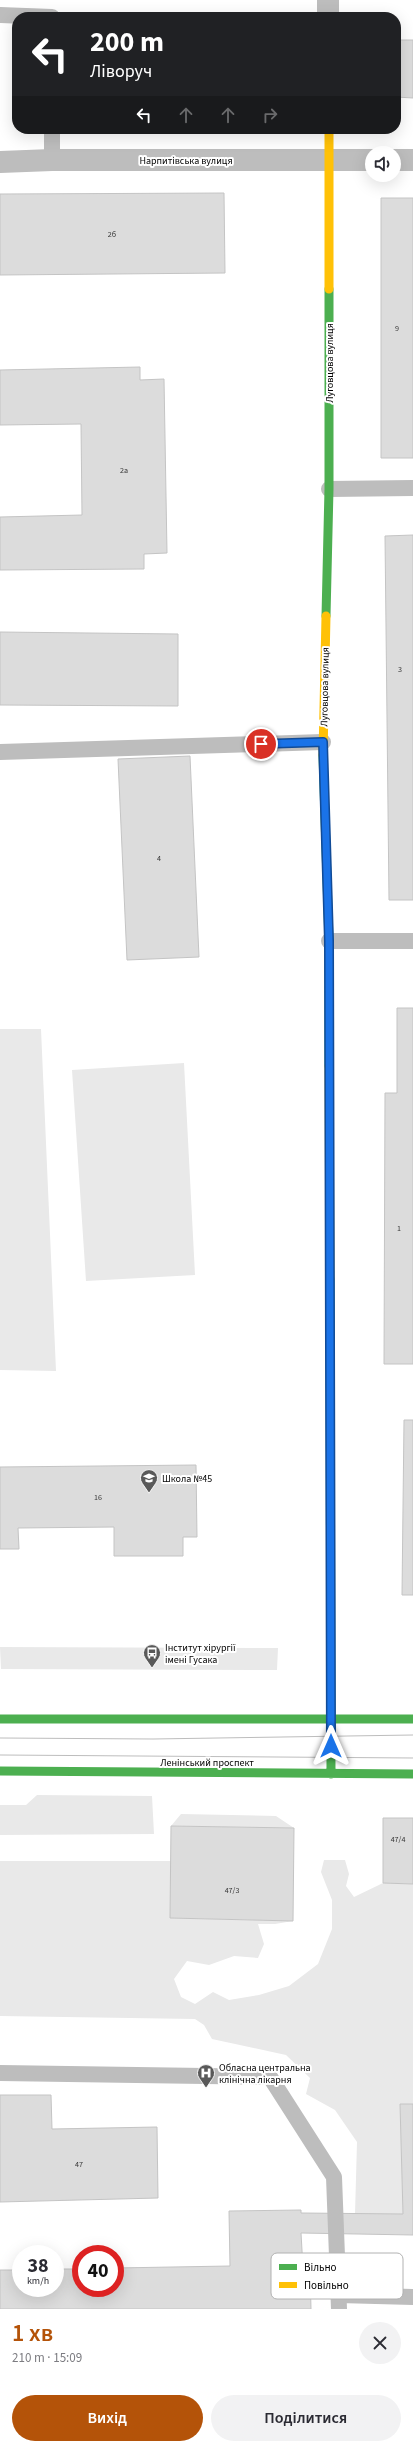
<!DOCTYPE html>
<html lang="uk">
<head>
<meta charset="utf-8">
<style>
	:root { --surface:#fff; --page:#f2f2f3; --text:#2b2b33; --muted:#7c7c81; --accent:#b45309 }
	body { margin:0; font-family:"Source Sans 3",sans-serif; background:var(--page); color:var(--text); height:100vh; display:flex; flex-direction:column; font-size:15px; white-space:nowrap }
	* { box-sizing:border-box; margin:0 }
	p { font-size:13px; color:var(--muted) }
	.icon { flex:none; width:22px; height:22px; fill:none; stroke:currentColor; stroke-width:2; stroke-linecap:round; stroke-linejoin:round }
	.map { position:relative; height:2309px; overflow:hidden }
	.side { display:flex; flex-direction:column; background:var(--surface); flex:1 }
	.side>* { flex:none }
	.guide { position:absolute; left:12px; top:12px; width:389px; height:122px; border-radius:16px; box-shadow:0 4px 16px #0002; background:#202124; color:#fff; overflow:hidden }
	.buttons { position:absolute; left:365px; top:146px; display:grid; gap:8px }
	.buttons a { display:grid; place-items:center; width:36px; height:36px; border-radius:50%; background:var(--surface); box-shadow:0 4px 16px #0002; font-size:20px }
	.speed { position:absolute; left:12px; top:2245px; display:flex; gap:8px; font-size:20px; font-weight:700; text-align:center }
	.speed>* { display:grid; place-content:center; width:52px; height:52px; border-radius:50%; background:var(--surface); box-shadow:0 4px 16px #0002; line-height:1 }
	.speed small { font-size:10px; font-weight:400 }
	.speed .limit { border:6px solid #d22; background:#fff; color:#111 }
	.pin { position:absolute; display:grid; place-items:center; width:34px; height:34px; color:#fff; margin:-17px; border:2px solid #fff; border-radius:50%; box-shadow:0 1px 4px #0007 }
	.me { position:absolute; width:44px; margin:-22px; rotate:0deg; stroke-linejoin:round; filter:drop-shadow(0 0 3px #0008) }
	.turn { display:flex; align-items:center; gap:14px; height:84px; padding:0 12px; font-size:18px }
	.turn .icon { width:52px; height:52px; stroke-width:2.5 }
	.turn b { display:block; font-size:28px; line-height:34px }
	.lanes { display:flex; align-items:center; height:38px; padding:0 12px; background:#0003; justify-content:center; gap:20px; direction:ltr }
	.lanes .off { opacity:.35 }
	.round { display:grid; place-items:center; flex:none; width:42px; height:42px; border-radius:21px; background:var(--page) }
	.head { display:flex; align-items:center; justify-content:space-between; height:68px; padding:0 12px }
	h1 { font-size:24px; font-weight:600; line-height:30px; color:var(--accent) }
	.cta { display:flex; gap:8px; margin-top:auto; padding:8px 12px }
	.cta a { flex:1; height:46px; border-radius:24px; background:var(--accent); color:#fff; font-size:16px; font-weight:600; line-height:46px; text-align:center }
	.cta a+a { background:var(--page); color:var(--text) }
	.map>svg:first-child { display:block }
</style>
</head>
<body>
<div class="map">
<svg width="413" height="2309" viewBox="0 0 413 2309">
	<rect width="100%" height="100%" fill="#fff"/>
	<path fill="#e9e9e9" d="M0 1029H41L56 1371 0 1370Z
		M184 1063 195 1275 86 1281 72 1070Z
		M0 1647 278 1648 277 1670 1 1669Z
		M37 1795 152 1796 154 1834 0 1835V1805H26Z
		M181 1814 276 1816 294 1828 171 1826Z
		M324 1860H345L349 1874 346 1886 354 1897 383 1883 413 1884V2104H400L403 2214H355L357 2142 335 2110 306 2094 310 2078 286 2055 212 2039 204 2025 195 2019 0 2016V1861H171L170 1918 293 1921 275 1924H258L264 1944 258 1958 234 1956 209 1965 187 1961 174 1979 181 1997 195 2004 213 1992 229 2000 259 1995 289 1986 318 1964 332 1929V1900L321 1872Z"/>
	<path fill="#dcdcdc" stroke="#c4c4c4" d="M396 40H413V98L396 97Z
		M224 193 225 273 0 275V194Z
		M381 198H413V458H381Z
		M140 367V380L164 379 167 553 144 554V569L0 570V517L82 515 81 424 0 425V370Z
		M413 535V900H389L385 536Z
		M0 632 178 634V706L0 705Z
		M190 756 199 957 127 960 118 759Z
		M397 1008H413V1364H384L385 1093H397Z
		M404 1420H413V1595H402Z
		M196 1465 197 1537H183V1556H114V1527L18 1528 19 1549H0V1467Z
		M383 1818H413V1884L383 1883Z
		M171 1826 294 1828 293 1921 170 1918Z
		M0 2095H51L52 2129 157 2127 158 2198 0 2202Z
		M400 2104H413V2235L301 2233 303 2268H310L311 2309H0V2270H21V2288H55V2269H81V2288H115V2268L230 2266 229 2211 301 2210V2213L403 2214Z"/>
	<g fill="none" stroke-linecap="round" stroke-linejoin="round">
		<path stroke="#bdbdbd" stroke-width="16" d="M0 15 52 17
			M52 129V160
			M329 489 413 488
			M0 752 323 742
			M329 941H413
			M0 2073 270 2077 334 2177 339 2309
			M339 2295 413 2297"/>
		<path stroke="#bdbdbd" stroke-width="22" d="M328 0V17
			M394 160H413
			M0 162 52 160H372"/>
		<path stroke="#4caf50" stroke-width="9" d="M326 616 329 489V289
			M323 755 329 941V1066
			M330 1279 331 1774
			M0 1719H413
			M0 1771 413 1774"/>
		<path stroke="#ffc107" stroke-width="9" d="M329 129V289
			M323 755 326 616
			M329 1066 330 1279"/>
		<path stroke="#bdbdbd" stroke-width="1" d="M0 1738 153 1739 413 1735
			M0 1755 413 1758"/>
	</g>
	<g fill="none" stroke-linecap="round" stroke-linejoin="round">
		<g stroke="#114b97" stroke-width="10">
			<path id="route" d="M261 744 323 742 329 941 331 1746"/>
		</g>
		<use href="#route" stroke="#1a73e8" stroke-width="7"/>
	</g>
	<defs>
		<g id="school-pin" transform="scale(0.9)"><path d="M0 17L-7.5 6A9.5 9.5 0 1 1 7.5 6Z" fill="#595959" stroke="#fff"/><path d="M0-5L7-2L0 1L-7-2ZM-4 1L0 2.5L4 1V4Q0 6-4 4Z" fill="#fff"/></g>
		<g id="bus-pin" transform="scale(0.9)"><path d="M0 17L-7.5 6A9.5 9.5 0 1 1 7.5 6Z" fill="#595959" stroke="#fff"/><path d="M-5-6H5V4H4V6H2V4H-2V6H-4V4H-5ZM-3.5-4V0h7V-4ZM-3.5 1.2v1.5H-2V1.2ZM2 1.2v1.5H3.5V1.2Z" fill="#fff"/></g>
		<g id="hospital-pin" transform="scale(0.9)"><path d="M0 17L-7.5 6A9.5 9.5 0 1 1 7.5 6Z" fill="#595959" stroke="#fff"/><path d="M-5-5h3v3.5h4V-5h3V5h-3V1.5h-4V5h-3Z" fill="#fff"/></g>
	</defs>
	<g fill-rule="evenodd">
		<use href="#school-pin" x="149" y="1478"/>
		<use href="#bus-pin" x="152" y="1653"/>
		<use href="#hospital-pin" x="206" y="2073"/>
	</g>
	<g text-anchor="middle" stroke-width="4" stroke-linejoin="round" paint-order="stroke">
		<g font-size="8" fill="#373737">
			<text x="112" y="237">2б</text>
			<text x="397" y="331">9</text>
			<text x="124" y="473">2а</text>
			<text x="400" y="672">3</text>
			<text x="159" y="861">4</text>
			<text x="399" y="1231">1</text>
			<text x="98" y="1500">16</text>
			<text x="398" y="1842">47/4</text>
			<text x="232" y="1893">47/3</text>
			<text x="79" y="2167">47</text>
		</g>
		<g font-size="10" fill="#000" stroke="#fff">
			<text x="186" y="164">Нарпитівська вулиця</text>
			<text transform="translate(329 363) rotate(-90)" y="4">Луговцова вулиця</text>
			<text transform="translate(324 687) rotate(-89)" y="4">Луговцова вулиця</text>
			<text x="207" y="1766">Ленінський проспект</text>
		</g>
		<g font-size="10" fill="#000" stroke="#fff" text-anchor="start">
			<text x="162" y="1482">Школа №45</text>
			<text x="165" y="1651">Інститут хірургії<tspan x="165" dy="12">імені Гусака</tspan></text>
			<text x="219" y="2071">Обласна центральна<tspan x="219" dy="12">клінічна лікарня</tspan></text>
		</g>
	</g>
	<rect x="271" y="2253" width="132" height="46" rx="6" fill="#fff" stroke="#b2b2b2" stroke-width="1"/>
	<rect x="279" y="2264" width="18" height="6" fill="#4caf50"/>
	<rect x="279" y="2282" width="18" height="6" fill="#ffc107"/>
	<g font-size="11" fill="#000">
		<text x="304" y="2271">Вільно</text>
		<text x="304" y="2289">Повільно</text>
	</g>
</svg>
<div class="buttons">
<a><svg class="icon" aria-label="sound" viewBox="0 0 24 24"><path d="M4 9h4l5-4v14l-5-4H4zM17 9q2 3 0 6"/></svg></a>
</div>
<div class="speed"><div>38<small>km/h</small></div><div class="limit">40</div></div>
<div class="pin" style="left:261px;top:744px;background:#d93025"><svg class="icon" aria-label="arrive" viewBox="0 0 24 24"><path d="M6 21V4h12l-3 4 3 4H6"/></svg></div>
<svg class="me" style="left:331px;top:1746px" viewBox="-20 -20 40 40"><path d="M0-17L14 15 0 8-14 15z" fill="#1a73e8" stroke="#fff" stroke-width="4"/></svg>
<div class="guide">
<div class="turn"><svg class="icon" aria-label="left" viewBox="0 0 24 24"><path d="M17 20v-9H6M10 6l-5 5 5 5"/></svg><div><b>200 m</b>Ліворуч</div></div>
<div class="lanes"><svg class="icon" aria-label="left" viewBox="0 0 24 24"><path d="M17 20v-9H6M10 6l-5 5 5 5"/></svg><svg class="icon off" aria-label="ahead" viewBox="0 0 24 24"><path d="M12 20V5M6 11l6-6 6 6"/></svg><svg class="icon off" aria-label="ahead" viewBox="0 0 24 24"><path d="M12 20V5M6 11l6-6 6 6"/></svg><svg class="icon off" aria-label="right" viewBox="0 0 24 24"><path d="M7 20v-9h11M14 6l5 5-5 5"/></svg></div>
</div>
</div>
<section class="side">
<div class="head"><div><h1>1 хв</h1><p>210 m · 15:09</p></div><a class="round"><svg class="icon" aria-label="close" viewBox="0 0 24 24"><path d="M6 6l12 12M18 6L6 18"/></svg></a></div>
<div class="cta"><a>Вихід</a><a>Поділитися</a></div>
</section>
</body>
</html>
